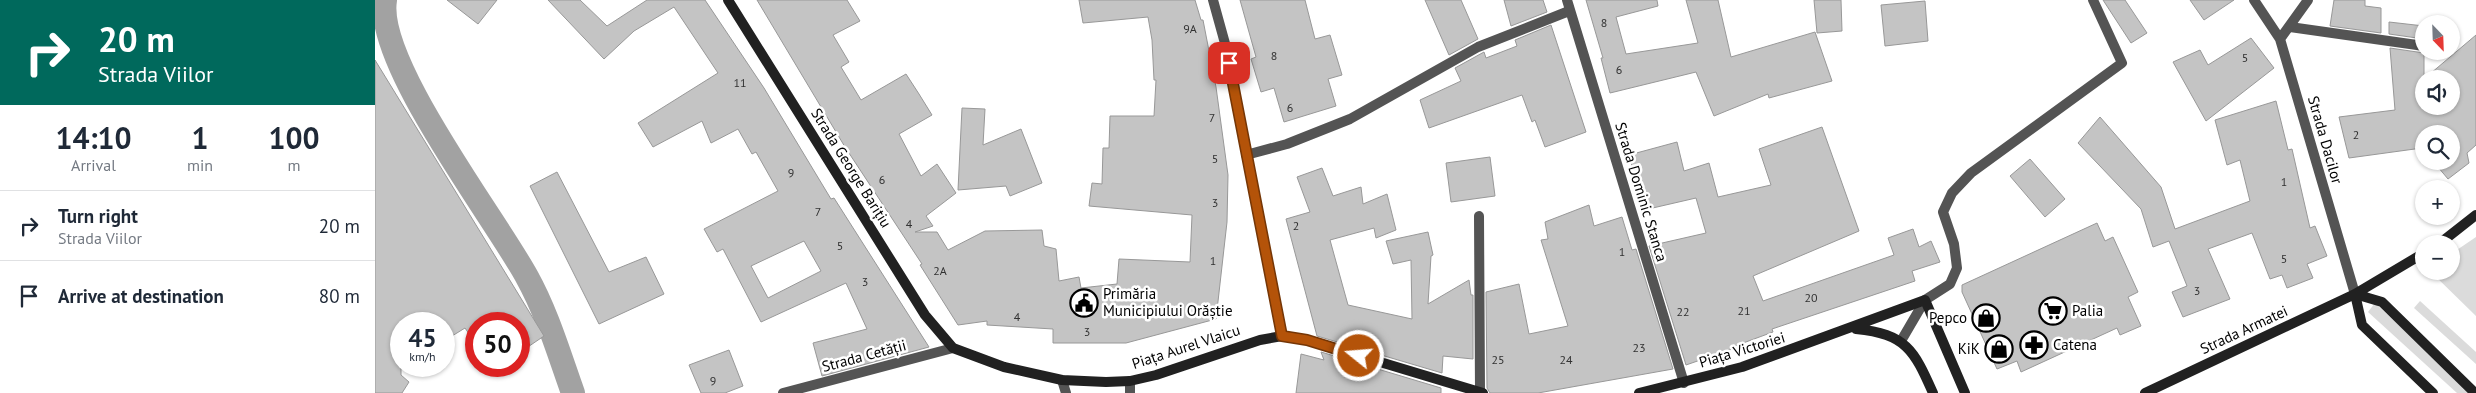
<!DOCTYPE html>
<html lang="en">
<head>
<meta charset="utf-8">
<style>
	:root { --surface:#fff; --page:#f6f6f7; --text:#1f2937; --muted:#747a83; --line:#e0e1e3 }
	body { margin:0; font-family:"PT Sans",sans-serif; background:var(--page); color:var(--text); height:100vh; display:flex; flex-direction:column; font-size:19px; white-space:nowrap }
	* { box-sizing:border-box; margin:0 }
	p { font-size:16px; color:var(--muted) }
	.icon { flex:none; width:28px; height:28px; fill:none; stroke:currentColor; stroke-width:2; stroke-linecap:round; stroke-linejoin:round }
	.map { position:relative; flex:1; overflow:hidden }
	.drawer { display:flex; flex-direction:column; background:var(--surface); width:375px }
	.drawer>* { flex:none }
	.hud { background:#00695c; color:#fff; overflow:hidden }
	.needle { width:32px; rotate:157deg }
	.tools { position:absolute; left:2040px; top:15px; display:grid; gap:10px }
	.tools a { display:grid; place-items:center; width:45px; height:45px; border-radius:50%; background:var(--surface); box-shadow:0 1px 4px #0004; font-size:25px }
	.speed { position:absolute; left:15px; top:312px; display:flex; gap:10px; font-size:25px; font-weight:700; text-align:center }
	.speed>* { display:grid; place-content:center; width:65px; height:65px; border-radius:50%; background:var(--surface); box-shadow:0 1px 4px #0004; line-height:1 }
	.speed small { font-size:12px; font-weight:400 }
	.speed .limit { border:8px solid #d22; background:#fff; color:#111 }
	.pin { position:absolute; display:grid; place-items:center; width:42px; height:42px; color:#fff; margin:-21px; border-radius:10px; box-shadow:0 2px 8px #0006 }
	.me { position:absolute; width:55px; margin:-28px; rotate:287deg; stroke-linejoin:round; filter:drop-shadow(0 0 4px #0008) }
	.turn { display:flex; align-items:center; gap:18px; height:105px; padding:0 15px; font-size:22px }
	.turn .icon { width:65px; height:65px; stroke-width:2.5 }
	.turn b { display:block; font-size:35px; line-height:42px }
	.eta { display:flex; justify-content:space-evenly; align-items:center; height:85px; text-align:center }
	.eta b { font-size:30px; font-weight:700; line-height:35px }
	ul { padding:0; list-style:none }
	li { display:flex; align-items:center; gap:15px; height:70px; padding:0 15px; border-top:1px solid var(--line) }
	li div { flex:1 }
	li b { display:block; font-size:19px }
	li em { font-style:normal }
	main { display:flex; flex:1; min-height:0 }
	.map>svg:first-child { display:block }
</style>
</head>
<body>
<main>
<section class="drawer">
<div class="hud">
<div class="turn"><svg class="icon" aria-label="right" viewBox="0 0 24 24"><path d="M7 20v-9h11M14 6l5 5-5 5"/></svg><div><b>20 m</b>Strada Viilor</div></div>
</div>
<div class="eta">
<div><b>14:10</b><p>Arrival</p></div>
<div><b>1</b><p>min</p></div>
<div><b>100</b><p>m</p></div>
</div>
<ul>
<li><svg class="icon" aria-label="right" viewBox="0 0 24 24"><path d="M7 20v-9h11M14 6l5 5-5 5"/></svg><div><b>Turn right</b><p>Strada Viilor</p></div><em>20 m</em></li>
<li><svg class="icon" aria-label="arrive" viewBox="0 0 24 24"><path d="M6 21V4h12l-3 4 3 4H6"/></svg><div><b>Arrive at destination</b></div><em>80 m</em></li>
</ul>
</section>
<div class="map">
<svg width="2101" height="393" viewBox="0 0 2101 393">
	<rect width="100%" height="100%" fill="#fff"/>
	<path fill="#dbdbdb" d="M2101 237V316L2055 271H2076V254Z
		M2045 301 2101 352V364L2039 308Z
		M2000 303 2097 393H2082L1993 312Z"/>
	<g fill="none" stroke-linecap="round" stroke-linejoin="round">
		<path stroke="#a2a2a2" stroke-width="24" d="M10 0C0 63 120 218 152 277 172 313 184 354 198 393"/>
	</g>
	<path fill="#c4c4c4" stroke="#989898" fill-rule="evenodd" d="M72 0H122L103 24Z
		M173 0H205L232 26 272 0H330L389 88 456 199 459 198 554 347 447 376 438 343 492 329 471 283 386 322 348 249 342 252 329 229 403 191 381 152 377 154 363 129 336 143 327 121 278 147 263 123 343 73 299 7 259 31 229 59ZM429 241 446 271 393 298 376 266Z
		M382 0H472L485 21 458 35 474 62 466 67 486 100 531 74 544 94 557 115 524 134 546 176 562 164 581 193 551 216 558 226 540 232H562L573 250 610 231 667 230 669 246 681 249 684 281 704 277 706 288 742 284 744 259 815 262 817 215 714 206 717 183 727 184 728 148H734L735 116H779L781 80H779L777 40 773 17 708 23 704 0H820L826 20H828L841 87 853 175 852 222 841 319 751 343H678V329L612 325V321L583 325 545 265 547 264 470 147Z
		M865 0H930L940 39 955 35 967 75 953 79 961 106 909 122 899 88 886 92 876 59 881 57Z
		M1050 0H1086L1103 39 1074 55Z
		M1129 0H1168L1172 12 1136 26Z
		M1211 0H1282L1283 6 1241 17 1251 54 1323 43 1311 0H1343L1356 57 1440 32 1457 81 1394 98 1393 94 1339 116 1321 72 1235 93 1226 58H1228Z
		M1439 0H1466L1467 31 1442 33Z
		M1728 0H1750L1772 33 1756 43Z
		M1815 0H1859L1829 20Z
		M1959 0H1990V6L2006 8V33L1955 26Z
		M1550 1 1553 41 1510 46 1506 5Z
		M2014 22 2049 26V39L2014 34Z
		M1176 25 1211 132 1170 147 1160 120 1157 122 1147 95 1054 128 1045 100 1086 81 1080 68 1109 52 1111 58 1142 46 1140 40Z
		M2101 35V145L2092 153 2094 163 2073 179 2058 161H2076V134H2049V150L2047 148 1974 158 1964 117 2020 110 2015 48 2049 53V79ZM2049 79H2076V106H2049Z
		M1876 38 1899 68 1831 121 1798 62 1825 50 1833 65Z
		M0 60 169 336 144 353V324H101V344L90 328 69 341V324H26V375L34 382 27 393H0Z
		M1901 101 1913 150 1917 149 1935 228 1940 226 1952 256 1932 264 1938 278 1912 288 1907 275 1895 279 1877 233 1833 249 1855 299 1808 317 1797 292 1812 286 1794 241 1778 247 1766 209 1703 143 1725 117 1786 187 1800 229 1875 201 1865 160 1852 165 1840 120Z
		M587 108 610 109 608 145 646 129 667 183 635 196 631 186 583 190Z
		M1447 127 1484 231 1378 276 1388 301 1519 255 1513 238 1538 229 1544 247 1556 241 1565 262 1537 271 1540 281 1397 329 1398 332 1360 346V348L1311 365 1274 246 1331 233 1321 198 1269 210 1254 155 1302 142 1309 171 1334 163 1343 197 1396 185 1384 149Z
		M1115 157 1120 196 1076 202 1071 163Z
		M1655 159 1690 199 1670 217 1635 176Z
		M947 168 958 196 986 187 988 204 1012 194 1021 230 1001 238 999 228 955 240 973 305 1037 319 1036 260 1018 264 1011 241 1053 232 1058 255 1056 256 1053 304 1094 280 1096 295H1098V359L1068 356 1067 373 942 336 911 219 935 212 922 177Z
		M182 172 234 272 271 257 289 294 224 324 155 186Z
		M1214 205 1219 226 1247 217 1257 250 1261 249 1298 369 1163 393H1115L1112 388 1111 292 1144 284 1154 334 1193 326 1166 240 1173 239 1170 222Z
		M1722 223 1730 241 1738 237 1763 292 1753 297 1766 326 1745 335 1742 328 1646 372 1642 361 1622 369 1587 292V285Z
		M354 350 368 386 350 393H326L314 365Z
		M946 352 1066 388V393H921L926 354 949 360Z"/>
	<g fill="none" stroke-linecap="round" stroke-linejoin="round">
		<path stroke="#545454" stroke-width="10" d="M1915 27 2049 46
			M1526 341 1550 300 1575 284 1582 268 1579 244 1568 212 1577 193 1596 173 1747 63 1718 0"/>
		<path stroke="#545454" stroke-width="10" d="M838 0 851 47 907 336
			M1192 0 1309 383
			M1879 0 1905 39 1980 294
			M1905 39 1933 0
			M871 155 912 144 975 119 1103 47 1194 11
			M1104 216 1105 392
			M687 380 691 393
			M755 381V393
			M408 393 578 348"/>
		<path stroke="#212121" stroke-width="10" d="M353 0 550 315 578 348 629 367 687 380 731 382 755 381 781 375 885 340 907 336 932 340 1108 393
			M2064 244 2101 215
			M1980 294 2007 302 2100 393
			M1980 294 1987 325 2058 393
			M1481 329C1531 334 1539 350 1558 393
			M1264 393 1367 367 1550 300 1590 393
			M1770 393 1980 294 2049 253"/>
	</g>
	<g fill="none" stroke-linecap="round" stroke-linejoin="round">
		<g stroke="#753606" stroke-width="12">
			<path id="route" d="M854 63 907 336 932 340 984 356"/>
		</g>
		<use href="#route" stroke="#b45309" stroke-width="9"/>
	</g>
	<defs>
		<g id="civic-ring" transform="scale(1.4375)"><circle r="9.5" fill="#fff" stroke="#000" stroke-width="1.5"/><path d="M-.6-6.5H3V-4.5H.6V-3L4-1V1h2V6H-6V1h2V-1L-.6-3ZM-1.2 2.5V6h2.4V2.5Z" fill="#000"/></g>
		<g id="supermarket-ring" transform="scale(1.4375)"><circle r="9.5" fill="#fff" stroke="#000" stroke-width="1.5"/><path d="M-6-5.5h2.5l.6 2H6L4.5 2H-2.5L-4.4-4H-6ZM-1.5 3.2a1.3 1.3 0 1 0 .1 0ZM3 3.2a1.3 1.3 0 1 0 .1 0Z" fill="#000"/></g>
		<g id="shop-ring" transform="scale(1.4375)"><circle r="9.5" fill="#fff" stroke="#000" stroke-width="1.5"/><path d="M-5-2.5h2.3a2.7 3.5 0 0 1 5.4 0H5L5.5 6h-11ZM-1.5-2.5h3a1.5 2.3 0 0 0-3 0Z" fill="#000"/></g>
		<g id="pharmacy-ring" transform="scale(1.4375)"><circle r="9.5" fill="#fff" stroke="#000" stroke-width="1.5"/><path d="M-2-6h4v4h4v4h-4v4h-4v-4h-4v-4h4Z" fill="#000"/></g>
	</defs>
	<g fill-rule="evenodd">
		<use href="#civic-ring" x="709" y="303"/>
		<use href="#supermarket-ring" x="1678" y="311"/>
		<use href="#shop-ring" x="1611" y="318"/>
		<use href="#pharmacy-ring" x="1659" y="345"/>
		<use href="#shop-ring" x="1624" y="349"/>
	</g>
	<g text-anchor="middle" stroke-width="5" stroke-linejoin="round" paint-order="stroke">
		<g font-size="12" fill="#313131">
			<text x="1229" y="27">8</text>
			<text x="815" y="33">9A</text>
			<text x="899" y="60">8</text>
			<text x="1870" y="62">5</text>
			<text x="1244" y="74">6</text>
			<text x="365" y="87">11</text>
			<text x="915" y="112">6</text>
			<text x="837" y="122">7</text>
			<text x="1981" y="139">2</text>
			<text x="840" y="163">5</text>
			<text x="416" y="177">9</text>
			<text x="507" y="184">6</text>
			<text x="1909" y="186">1</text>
			<text x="840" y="207">3</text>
			<text x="443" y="216">7</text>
			<text x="534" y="228">4</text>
			<text x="921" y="230">2</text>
			<text x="465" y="250">5</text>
			<text x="1247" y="256">1</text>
			<text x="1909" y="263">5</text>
			<text x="838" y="265">1</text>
			<text x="565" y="275">2A</text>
			<text x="490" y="286">3</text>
			<text x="1822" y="295">3</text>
			<text x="1436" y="302">20</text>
			<text x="1369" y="315">21</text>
			<text x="1308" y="316">22</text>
			<text x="642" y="321">4</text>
			<text x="712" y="336">3</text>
			<text x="1264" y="352">23</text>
			<text x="1123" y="364">25</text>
			<text x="1191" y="364">24</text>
			<text x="338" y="385">9</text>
		</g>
		<g font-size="15" fill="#000" stroke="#fff">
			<text transform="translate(1950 140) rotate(74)" y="5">Strada Dacilor</text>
			<text transform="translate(476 168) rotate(58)" y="5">Strada George Barițiu</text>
			<text transform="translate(1266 192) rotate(73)" y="5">Strada Dominic Stanca</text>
			<text transform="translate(1869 330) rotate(-25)" y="5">Strada Armatei</text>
			<text transform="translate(811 347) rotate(-18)" y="5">Piața Aurel Vlaicu</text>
			<text transform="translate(1367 350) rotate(-17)" y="5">Piața Victoriei</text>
			<text transform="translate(489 356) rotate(-15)" y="5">Strada Cetății</text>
		</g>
		<g font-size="15" fill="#000" stroke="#fff" text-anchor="start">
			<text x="728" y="299">Primăria<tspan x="728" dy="17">Municipiului Orăștie</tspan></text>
			<text x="1697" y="316">Palia</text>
			<text x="1592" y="323" text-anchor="end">Pepco</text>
			<text x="1678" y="350">Catena</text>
			<text x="1605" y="354" text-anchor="end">KiK</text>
		</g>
	</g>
</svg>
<div class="tools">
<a><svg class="needle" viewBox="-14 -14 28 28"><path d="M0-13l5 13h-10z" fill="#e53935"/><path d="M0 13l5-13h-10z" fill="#747a83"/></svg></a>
<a><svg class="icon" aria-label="sound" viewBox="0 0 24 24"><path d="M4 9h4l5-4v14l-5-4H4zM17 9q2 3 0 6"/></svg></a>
<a><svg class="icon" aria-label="search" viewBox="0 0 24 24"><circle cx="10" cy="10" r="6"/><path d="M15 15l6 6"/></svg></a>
<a>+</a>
<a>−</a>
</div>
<div class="speed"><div>45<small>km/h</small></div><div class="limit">50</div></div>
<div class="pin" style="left:854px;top:63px;background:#d93025"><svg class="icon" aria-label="arrive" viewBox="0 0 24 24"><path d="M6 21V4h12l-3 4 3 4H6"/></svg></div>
<svg class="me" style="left:984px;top:356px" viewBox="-20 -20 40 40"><circle r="17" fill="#b45309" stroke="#fff" stroke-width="3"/><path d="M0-11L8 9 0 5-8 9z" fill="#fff"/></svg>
</div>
</main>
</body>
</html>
